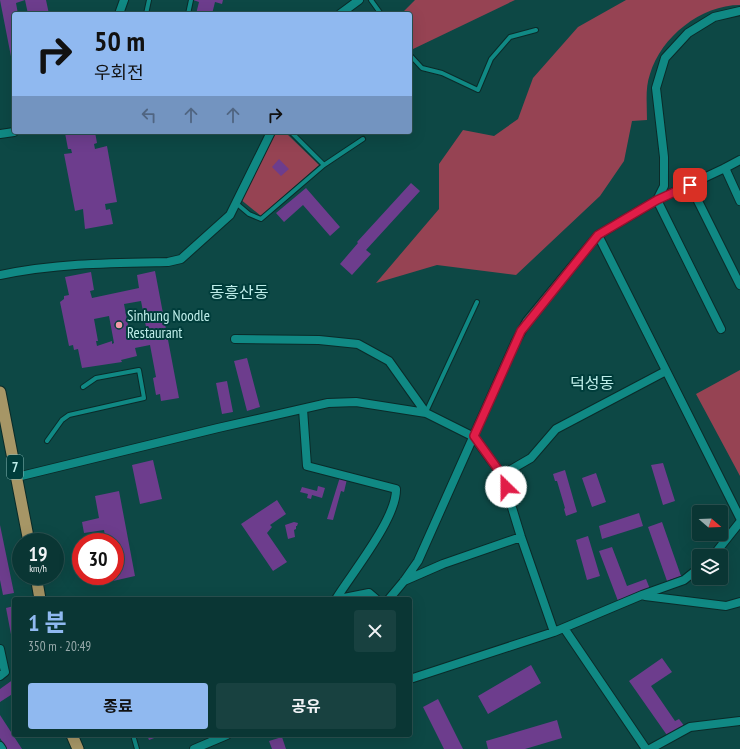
<!DOCTYPE html>
<html lang="ko">
<head>
<meta charset="utf-8">
<style>
	:root { --surface:#0a3634; --page:#184140; --text:#f1f3f6; --muted:#99abac; --line:#2a504f; --accent:#90b9f0 }
	body { margin:0; font-family:"PT Sans Narrow","Noto Sans KR",sans-serif; background:var(--page); color:var(--text); height:100vh; display:flex; flex-direction:column; font-size:15px; white-space:nowrap }
	* { box-sizing:border-box; margin:0 }
	p { font-size:13px; color:var(--muted) }
	.icon { flex:none; width:22px; height:22px; fill:none; stroke:currentColor; stroke-width:2; stroke-linecap:round; stroke-linejoin:round }
	.map { position:relative; flex:1; overflow:hidden }
	.drawer { position:absolute; left:12px; top:597px; width:400px; height:140px; display:flex; flex-direction:column; background:var(--surface); border-radius:4px; box-shadow:0 4px 16px #0002,0 0 0 1px var(--line) }
	.drawer>* { flex:none }
	.guide { position:absolute; left:12px; top:12px; width:400px; height:122px; border-radius:4px; box-shadow:0 4px 16px #0002,0 0 0 1px var(--line); background:#90b9f0; color:#111; overflow:hidden }
	.needle { width:26px; rotate:109deg }
	.controls { position:absolute; left:692px; top:505px; display:grid; gap:8px }
	.controls a { display:grid; place-items:center; width:36px; height:36px; border-radius:4px; background:var(--surface); box-shadow:0 4px 16px #0002,0 0 0 1px var(--line); font-size:20px }
	.speed { position:absolute; left:12px; top:533px; display:flex; gap:8px; font-size:20px; font-weight:700; text-align:center }
	.speed>* { display:grid; place-content:center; width:52px; height:52px; border-radius:50%; background:var(--surface); box-shadow:0 4px 16px #0002,0 0 0 1px var(--line); line-height:1 }
	.speed small { font-size:10px; font-weight:400 }
	.speed .limit { border:6px solid #d22; background:#fff; color:#111 }
	.pin { position:absolute; display:grid; place-items:center; width:34px; height:34px; color:#fff; margin:-17px; border-radius:8px; box-shadow:0 2px 6px #0006 }
	.me { position:absolute; width:44px; margin:-22px; rotate:337deg; stroke-linejoin:round; filter:drop-shadow(0 0 3px #0008) }
	.turn { display:flex; align-items:center; gap:14px; height:84px; padding:0 16px; font-size:18px }
	.turn .icon { width:52px; height:52px; stroke-width:2.5 }
	.turn b { display:block; font-size:28px; line-height:34px }
	.lanes { display:flex; align-items:center; height:38px; padding:0 16px; background:#0003; justify-content:center; gap:20px; direction:ltr }
	.lanes .off { opacity:.35 }
	.round { display:grid; place-items:center; flex:none; width:42px; height:42px; border-radius:4px; background:var(--page) }
	.overview { display:flex; align-items:center; justify-content:space-between; height:68px; padding:0 16px }
	h1 { font-size:24px; font-weight:700; line-height:30px; color:var(--accent) }
	.primary-button { display:flex; gap:8px; margin-top:auto; padding:8px 16px }
	.primary-button a { flex:1; height:46px; border-radius:4px; background:var(--accent); color:#111; font-size:16px; font-weight:700; line-height:46px; text-align:center }
	.primary-button a+a { background:var(--page); color:var(--text) }
	.map>svg:first-child { display:block }
</style>
</head>
<body>
<div class="map">
<svg width="740" height="749" viewBox="0 0 740 749">
	<rect width="100%" height="100%" fill="#0d4845"/>
	<path fill="#964353" d="M415 0H515L411 50 410 14H401Z
		M626 0H740V5C701 5 661 37 650 74 645 88 647 104 647 120L632 121 624 161 600 196 516 275 437 265 376 283 439 209V164L463 130 494 136 518 119 533 78 578 27Z
		M274 132H285L319 165 261 216 240 199Z
		M740 370V476L696 394Z"/>
	<path fill="#6d3d8d" fill-rule="evenodd" d="M0 0H46L49 14H28L25 0 16 3 18 14H14V72Z
		M223 0 222 4 215 2 212 14H196L199 2 193 0Z
		M72 132H95L97 143 94 144 95 149 107 146 117 202 105 204 106 210 110 209 113 224 85 229 83 209 75 211 64 154 72 153 71 149H68L65 133Z
		M279 159 289 169 281 176 272 167Z
		M411 183 420 191 366 250 371 254 352 275 340 264 358 243 357 242Z
		M306 188 340 227 330 236 303 205 284 222 276 213Z
		M155 271 179 398 161 401 160 394 156 395 153 378 156 377 150 345 135 348 137 356 121 360 122 362 82 368 78 349 74 350 73 345 69 346 60 302 64 299V296L69 295 65 277 91 272 94 290 90 291 92 298 139 288 137 275ZM141 301 147 332 130 335 124 304ZM109 316 114 343 112 344V341L97 346 96 341H98L94 319Z
		M247 358 260 407 247 411 234 361Z
		M227 381 233 412 222 414 216 383Z
		M153 460 162 499 140 504 132 465Z
		M663 463 675 501 663 505 651 465Z
		M565 470 577 512 566 516 564 509 565 508 557 481H555L553 474Z
		M596 473 606 502 592 507 582 478Z
		M340 477 347 479 344 492 341 491 333 520 327 519Z
		M318 486 325 488 322 498 312 495 311 499 307 498 308 494 300 492 302 487 317 491Z
		M119 491 135 576 113 581 112 576H115V542H106L104 530 84 533 82 522 99 518 95 496Z
		M277 500 286 514 270 525 272 527 267 533 287 562 273 571 241 524Z
		M639 513 643 526 602 539 599 526Z
		M294 522 298 523 297 526H296V529L294 530 295 537 288 539 285 525Z
		M662 522 681 576 667 581 648 527Z
		M0 525 14 593 3 595 0 580Z
		M588 536 600 576 587 580 576 540Z
		M612 547 627 586 646 579 650 589 618 601 599 551Z
		M14 606V645H13L6 608Z
		M662 658 672 672 651 686 675 721 679 719 685 727 669 738 629 681Z
		M531 665 541 683 488 714 478 696Z
		M14 679V693L0 702V689Z
		M438 699 463 749H444L423 707Z
		M0 715 22 749H7L0 738Z
		M557 720 562 738 525 749H488L486 741Z
		M147 735H162L149 740Z
		M282 737 286 749H272L269 741Z"/>
	<g fill="none" stroke-linecap="round" stroke-linejoin="round">
		<g stroke="#0a2b29" stroke-width="6">
			<path id="service" d="M371 0 381 14
				M146 14 149 0
				M188 14 191 0
				M410 55 422 68 442 73 478 90 491 59 510 37 536 30
				M291 132 324 165
				M236 203 249 214 261 219 324 165 363 139
				M426 412 477 302
				M47 441 62 420 69 415 144 398 139 370 96 378 83 387
				M133 735 137 749"/>
		</g>
		<g stroke="#0a2b29" stroke-width="10">
			<path id="minor" d="M119 14 124 0
				M340 14 359 0
				M0 134 14 132
				M725 168 740 201
				M690 185 740 285
				M598 235 740 518
				M0 275C58 263 109 263 168 262L181 259 230 215 271 132
				M721 329 657 200 725 168 740 160
				M235 339 319 340 358 344 389 361 426 413
				M303 409 307 466 396 489C397 518 352 573 336 599
				M502 475 531 458 556 429 666 371
				M17 477 218 428 328 403 356 402 426 413 474 437 502 475 521 537 554 632
				M713 556 740 522
				M404 581 443 564 521 537
				M645 596 726 606 740 602
				M339 599 369 593 376 599
				M389 599 404 581 418 561 515 343 527 321 598 235 657 200 664 186V157L656 88 665 58 688 33 714 17 740 11
				M564 628 646 749
				M0 649 5 672 0 676
				M410 679 554 632 642 595 684 580 699 568
				M0 746 2 749
				M194 749 227 735
				M650 749 690 727 740 721"/>
		</g>
		<g stroke="#0a2b29" stroke-width="13">
			<path id="trunk" d="M0 392 29 542
				M36 576 40 599
				M72 735 78 749"/>
		</g>
		<use href="#service" stroke="#108984" stroke-width="4"/>
		<use href="#minor" stroke="#108984" stroke-width="8"/>
		<use href="#trunk" stroke="#a69666" stroke-width="11"/>
	</g>
	<g fill="none" stroke-linecap="round" stroke-linejoin="round">
		<g stroke="#92132f" stroke-width="10">
			<path id="route" d="M506 487 502 475 474 436 521 331 598 235 657 200 690 185"/>
		</g>
		<use href="#route" stroke="#e11d48" stroke-width="7"/>
	</g>
	<circle fill="#f39aa7" stroke="#003d3b" stroke-width="1.5" cx="119" cy="325" r="4"/>
	<g text-anchor="middle" stroke-width="4" stroke-linejoin="round" paint-order="stroke">
		<rect fill="#003d3b" stroke="#86b9b6" stroke-width="1" x="7" y="455" width="16" height="24" rx="3"/>
		<g font-size="14" font-weight="bold" fill="#bfeeea">
			<text x="15" y="472">7</text>
		</g>
		<g font-size="15" fill="#bfeeea" stroke="#003d3b" text-anchor="start">
			<text x="127" y="321">Sinhung Noodle<tspan x="127" dy="17">Restaurant</tspan></text>
		</g>
		<g font-size="16" fill="#bfeeea" stroke="#003d3b">
			<text x="239" y="298">동흥산동</text>
			<text x="592" y="389">덕성동</text>
		</g>
	</g>
</svg>
<div class="controls">
<a><svg class="needle" viewBox="-14 -14 28 28"><path d="M0-13l5 13h-10z" fill="#e53935"/><path d="M0 13l5-13h-10z" fill="#99abac"/></svg></a>
<a><svg class="icon" aria-label="layers" viewBox="0 0 24 24"><path d="M12 4l9 5-9 5-9-5zM3 14l9 5 9-5"/></svg></a>
</div>
<div class="speed"><div>19<small>km/h</small></div><div class="limit">30</div></div>
<div class="pin" style="left:690px;top:185px;background:#d93025"><svg class="icon" aria-label="arrive" viewBox="0 0 24 24"><path d="M6 21V4h12l-3 4 3 4H6"/></svg></div>
<svg class="me" style="left:506px;top:487px" viewBox="-20 -20 40 40"><circle r="19" fill="#fff"/><path d="M0-13L10 11 0 6-10 11z" fill="#e11d48"/></svg>
<div class="guide">
<div class="turn"><svg class="icon" aria-label="right" viewBox="0 0 24 24"><path d="M7 20v-9h11M14 6l5 5-5 5"/></svg><div><b>50 m</b>우회전</div></div>
<div class="lanes"><svg class="icon off" aria-label="left" viewBox="0 0 24 24"><path d="M17 20v-9H6M10 6l-5 5 5 5"/></svg><svg class="icon off" aria-label="ahead" viewBox="0 0 24 24"><path d="M12 20V5M6 11l6-6 6 6"/></svg><svg class="icon off" aria-label="ahead" viewBox="0 0 24 24"><path d="M12 20V5M6 11l6-6 6 6"/></svg><svg class="icon" aria-label="right" viewBox="0 0 24 24"><path d="M7 20v-9h11M14 6l5 5-5 5"/></svg></div>
</div>
<section class="drawer">
<div class="overview"><div><h1>1 분</h1><p>350 m · 20:49</p></div><a class="round"><svg class="icon" aria-label="close" viewBox="0 0 24 24"><path d="M6 6l12 12M18 6L6 18"/></svg></a></div>
<div class="primary-button"><a>종료</a><a>공유</a></div>
</section>
</div>
</body>
</html>
